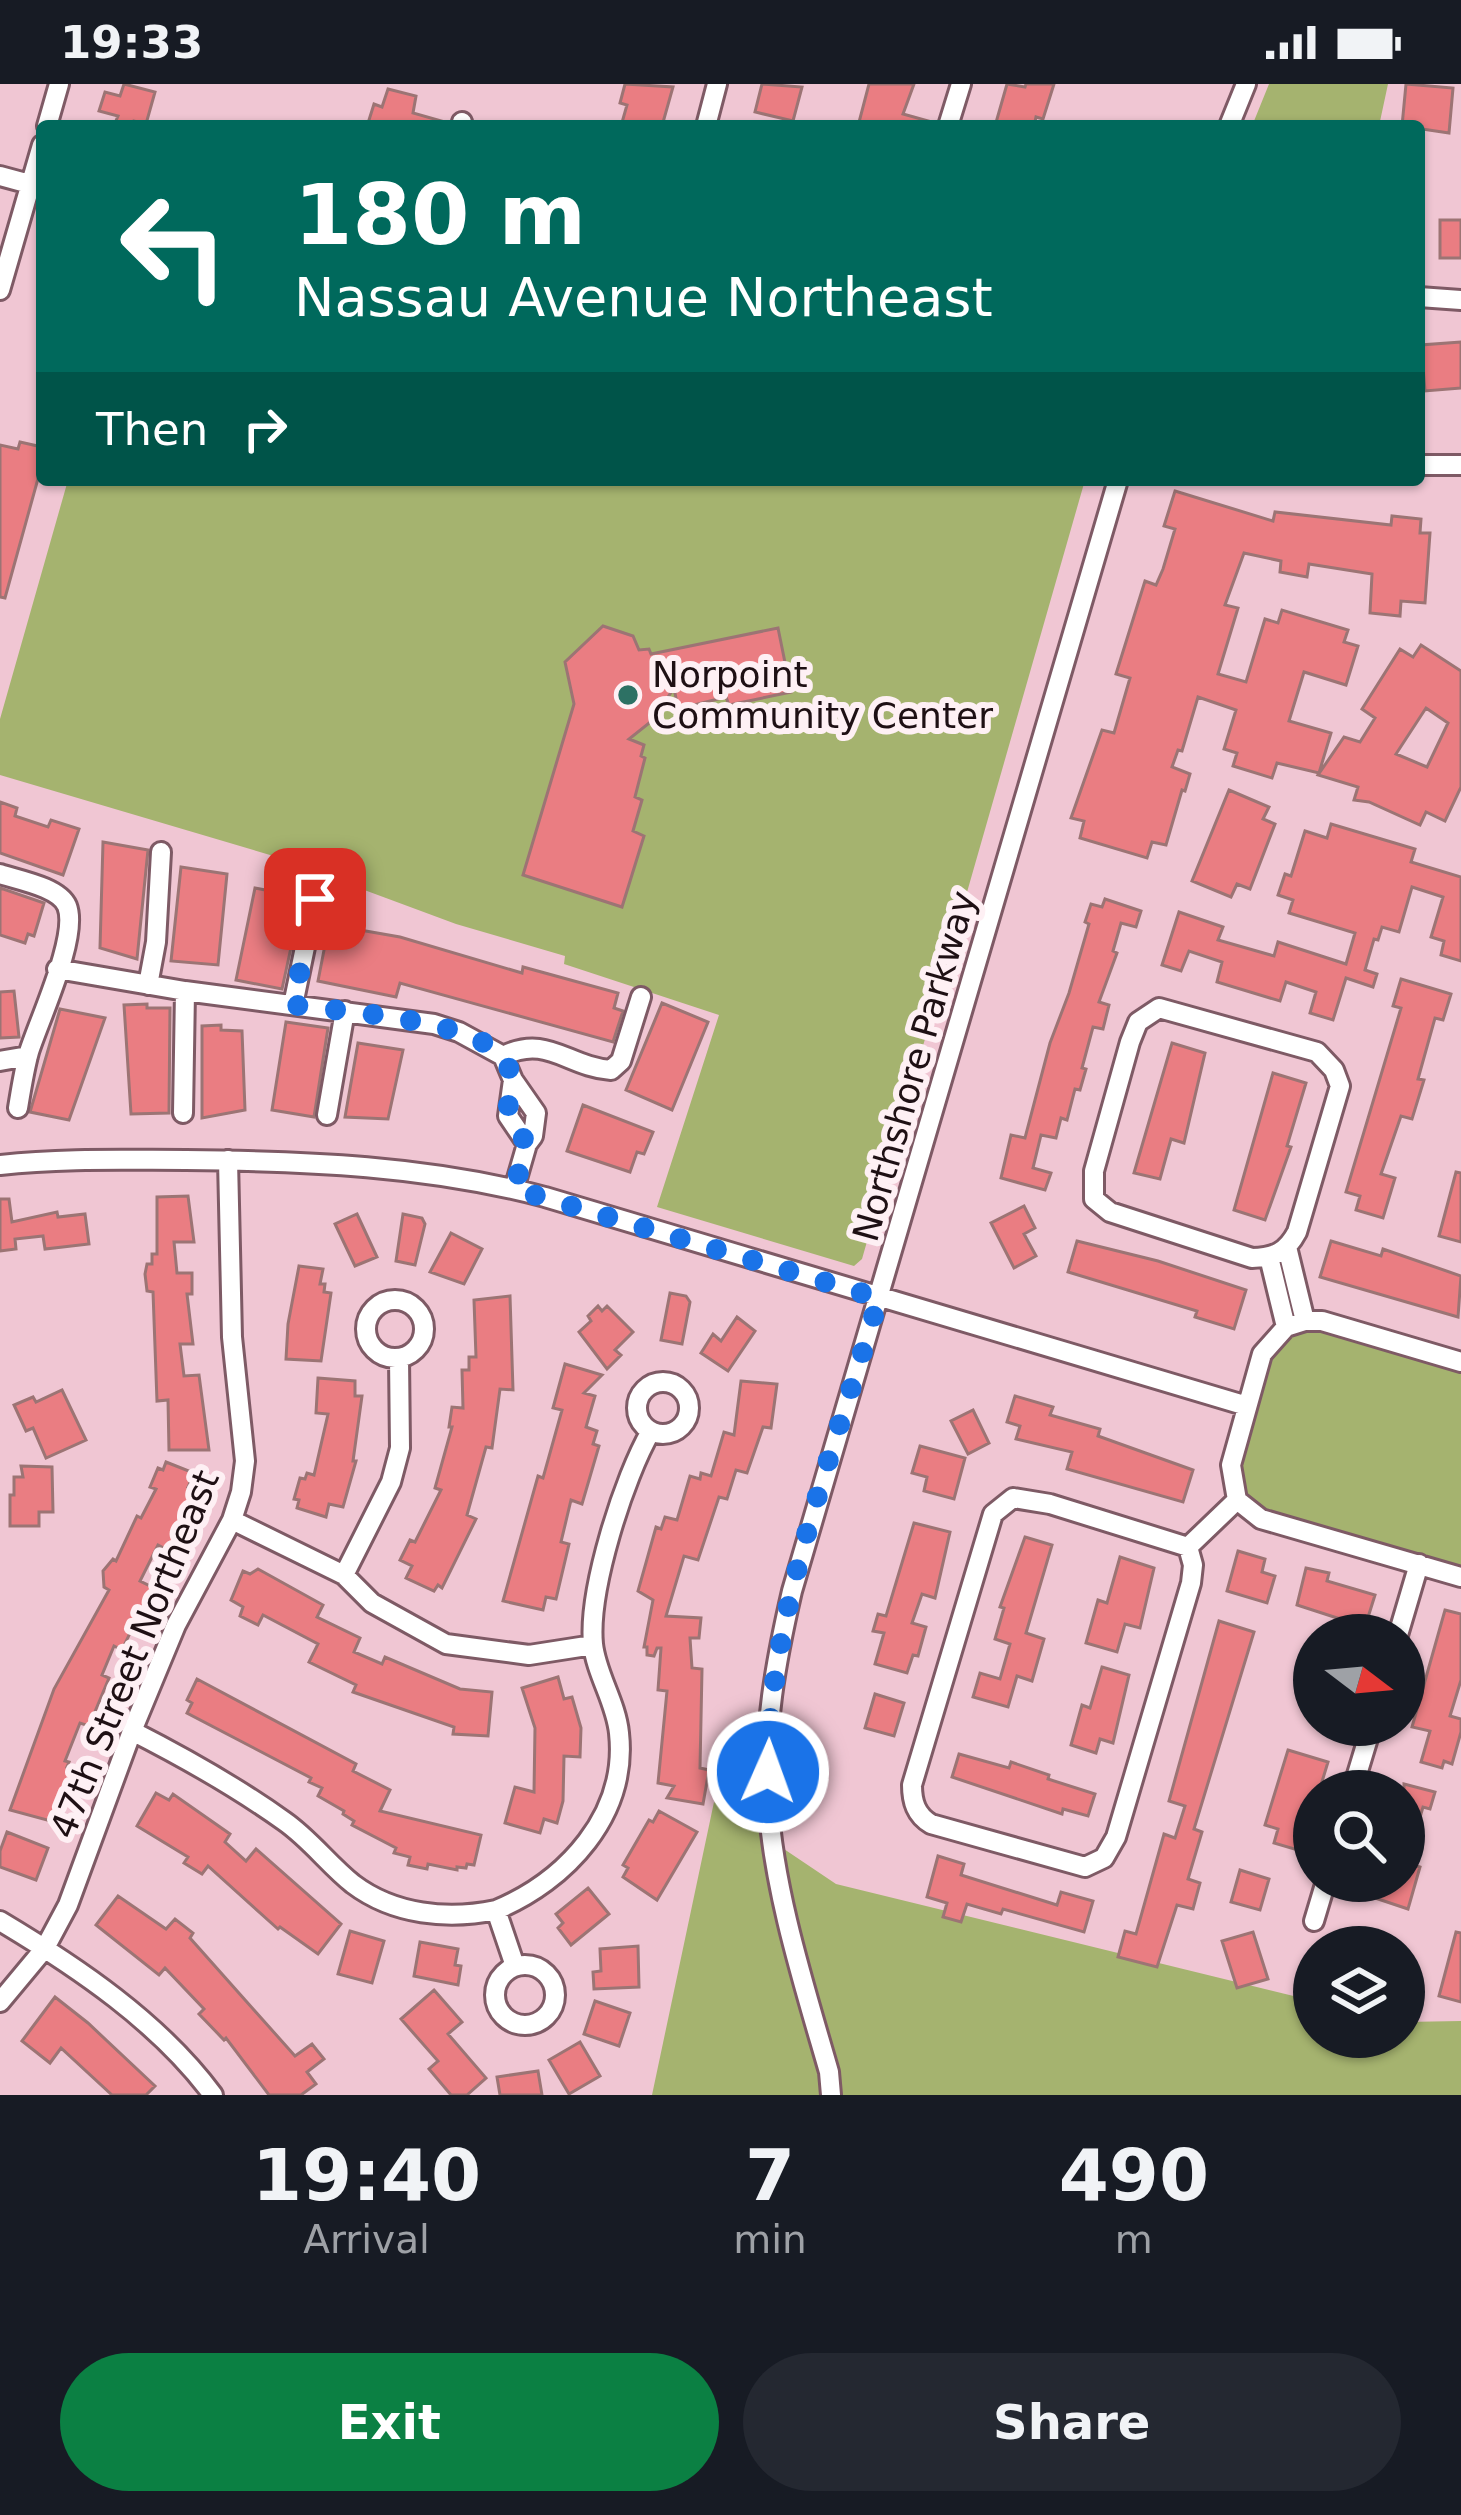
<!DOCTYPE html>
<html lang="en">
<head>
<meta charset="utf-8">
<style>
	:root { --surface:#171b24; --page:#242831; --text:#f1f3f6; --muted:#9ea1a6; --accent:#0b8043 }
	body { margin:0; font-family:"DejaVu Sans",sans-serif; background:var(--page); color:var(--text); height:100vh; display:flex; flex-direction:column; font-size:45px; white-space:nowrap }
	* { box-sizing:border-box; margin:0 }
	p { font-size:39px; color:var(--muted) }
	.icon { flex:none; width:66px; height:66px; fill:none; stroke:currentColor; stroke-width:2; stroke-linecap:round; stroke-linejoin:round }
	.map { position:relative; height:2011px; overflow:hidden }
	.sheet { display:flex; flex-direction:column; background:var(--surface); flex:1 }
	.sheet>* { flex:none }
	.top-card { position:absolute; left:36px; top:36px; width:1389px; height:366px; border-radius:12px; box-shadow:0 3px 9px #0004; background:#00695c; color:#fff; overflow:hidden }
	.needle { width:78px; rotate:106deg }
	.fabs { position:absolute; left:1293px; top:1530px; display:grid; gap:24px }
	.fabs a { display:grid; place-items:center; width:132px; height:132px; border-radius:50%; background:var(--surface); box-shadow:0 3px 9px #0004; font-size:60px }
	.pin { position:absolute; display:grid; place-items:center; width:102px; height:102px; color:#fff; margin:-51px; border-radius:24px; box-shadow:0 6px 18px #0006 }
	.me { position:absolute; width:132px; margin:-66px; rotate:2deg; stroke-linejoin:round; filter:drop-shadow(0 0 9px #0008) }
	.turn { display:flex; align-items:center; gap:42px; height:252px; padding:0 60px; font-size:54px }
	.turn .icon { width:156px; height:156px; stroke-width:2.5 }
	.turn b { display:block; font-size:84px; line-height:102px }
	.then { display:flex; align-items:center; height:114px; padding:0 60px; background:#0003; gap:24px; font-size:45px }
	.eta { display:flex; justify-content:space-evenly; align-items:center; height:204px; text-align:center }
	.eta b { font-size:72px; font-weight:700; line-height:84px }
	.action { display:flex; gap:24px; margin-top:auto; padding:24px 60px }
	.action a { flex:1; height:138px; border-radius:72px; background:var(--accent); color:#fff; font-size:48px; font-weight:700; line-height:138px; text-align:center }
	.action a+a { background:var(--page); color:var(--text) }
	.status { display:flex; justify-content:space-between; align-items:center; height:84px; padding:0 60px; background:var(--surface); direction:ltr }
	.status svg { height:33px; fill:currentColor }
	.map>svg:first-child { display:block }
</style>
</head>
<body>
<div class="status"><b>19:33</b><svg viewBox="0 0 49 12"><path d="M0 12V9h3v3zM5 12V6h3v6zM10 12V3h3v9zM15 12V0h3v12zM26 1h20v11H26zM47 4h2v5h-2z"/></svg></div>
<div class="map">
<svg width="1461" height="2011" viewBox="0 0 1461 2011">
	<rect width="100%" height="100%" fill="#f0c6d3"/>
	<path fill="#a5b36f" d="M1269 0H1388L1379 42H1252Z
		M68 396H1085L862 1175 854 1182 657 1123 719 931 564 880 565 872 456 840 270 771 0 691V635Z
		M1305 1237 1461 1279V1493L1261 1435 1237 1416 1231 1381 1262 1270Z
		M714 1718 836 1800 1314 1917V1953H1404V1938L1461 1937V2011H652Z"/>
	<path fill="#ea7d82" stroke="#9c7474" stroke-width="3" fill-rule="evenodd" d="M124 0 155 8 146 40 134 37 133 42H125L115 39 118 32 99 27 105 8 120 12Z
		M625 0 673 3 662 42H621L627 21 620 19Z
		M762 0 802 3 793 37 755 28Z
		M869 0H914L903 30 932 38 931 42H858Z
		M1007 0 1025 3 1026 0H1054L1043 35 1036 33 1034 42H995Z
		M1406 0 1453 4 1449 49 1402 42Z
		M388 5 416 12 413 29 445 38 444 42H376L369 36 374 20 382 23Z
		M1440 136H1461V174H1440Z
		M1461 258V304L1425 307 1421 261Z
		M20 358 42 363V392L39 391 5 514 0 513V361L18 365Z
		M1175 407 1273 437 1275 428 1391 441 1392 432 1421 435 1420 449H1430L1425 519 1401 517 1400 532 1370 529 1372 490 1309 480 1307 493 1280 488 1281 477 1244 469 1225 521 1238 524 1218 590 1246 598 1265 535 1278 539 1282 526 1348 546 1344 558 1358 562 1346 601 1304 588 1289 637 1331 649 1319 689 1277 679 1272 694 1233 682 1237 669 1224 665 1236 626 1198 613 1182 667 1178 666 1172 683 1190 690 1185 707 1182 706 1166 761 1152 758 1147 774 1080 754 1084 737 1071 734 1102 646 1114 649 1130 594 1116 590 1145 497 1156 501 1163 485 1175 445 1164 442Z
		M603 542 633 552 639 566 649 565 651 570 778 544 791 608 729 621 726 613 678 625 674 604 653 636 629 655 644 661 641 672 645 674 635 713 642 716 633 747 644 752 622 823 523 791 574 620 565 578Z
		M1421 561 1461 587V703L1445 737 1426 728 1420 741 1369 718 1354 716 1358 703 1318 691 1344 653 1360 658 1375 634 1362 625 1400 565 1413 573ZM1426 624 1448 639 1427 683 1396 670Z
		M1229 706 1269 723 1263 735 1275 740 1250 805 1237 800 1231 813 1192 797Z
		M0 718 17 724 15 732 48 743 51 736 79 745 63 791 0 769Z
		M1331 740 1415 765 1411 778 1461 793V877L1441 871 1444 857 1431 853 1443 813 1412 803 1399 848 1382 843 1378 856 1374 855 1365 886 1377 890 1373 903 1346 894 1333 936 1310 929 1316 908 1286 898 1280 917 1217 898 1222 878 1189 867 1181 887 1162 881 1179 828 1223 843 1218 856 1274 872 1278 858 1346 880 1355 849 1289 829 1293 816 1278 811 1285 790 1291 792 1305 747 1327 754Z
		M103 758 148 766 137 875 100 864Z
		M181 783 227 790 218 881 171 877Z
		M0 804 44 819 34 852 28 850 25 859 0 851Z
		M255 804 302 813 282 905 236 896Z
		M1105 815 1141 827 1136 843 1121 839 1113 867 1117 869 1099 918 1109 921 1103 945 1093 943 1082 984 1086 985 1080 1006 1075 1005 1067 1036 1061 1034 1056 1054 1041 1051 1033 1084 1051 1089 1045 1106 1001 1094 1011 1051 1025 1054 1050 959 1069 909 1089 840 1085 838 1091 820 1102 823Z
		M332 825 363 831 360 846 400 853 522 889 523 883 618 909 614 924 623 927 613 958 400 899 396 913 318 897Z
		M1401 895 1451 910 1443 936 1435 934 1418 995 1424 996 1412 1035 1401 1032 1381 1090 1395 1094 1383 1134 1356 1126 1360 1112 1346 1108 1401 924 1393 922Z
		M14 907 19 953 0 954V908Z
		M662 919 708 938 672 1026 626 1006Z
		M147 920V924H170L169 1029 131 1030 124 921Z
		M60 925 105 934 69 1036 30 1028Z
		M286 938 328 944 314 1033 272 1026Z
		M221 941V946L242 947 245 1026 202 1034V942Z
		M358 959 403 966 388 1035 345 1033Z
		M1172 959 1205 969 1184 1059 1171 1055 1160 1095 1134 1089Z
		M1273 989 1306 999 1287 1062 1291 1063 1265 1136 1234 1126Z
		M583 1021 653 1048 644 1070 637 1068 630 1088 567 1067Z
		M1456 1088 1461 1089V1158L1439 1152Z
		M188 1112 194 1158H174L177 1189H192V1210H187L193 1260H180L184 1292 199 1291 209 1366H169L168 1316 157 1317 153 1208 147 1207 145 1190 147 1180H152V1170H157V1113Z
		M0 1115H9L12 1138 57 1128 58 1133 85 1130 89 1160 45 1165 43 1152 15 1155 16 1165 0 1167Z
		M1024 1122 1035 1144 1024 1150 1036 1172 1014 1184 991 1139Z
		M357 1130 377 1173 355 1182 335 1140Z
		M403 1130 422 1134 425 1140 415 1181 396 1177Z
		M451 1149 482 1165 464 1200 430 1188Z
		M1077 1157 1158 1177 1246 1206 1234 1245 1195 1233 1197 1227 1068 1188Z
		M1331 1157 1381 1172 1383 1165 1461 1192 1458 1233 1320 1193Z
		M299 1182 323 1185 320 1200H325L324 1208 331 1209 321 1277 286 1275 288 1240Z
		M670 1209 686 1212 690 1218 682 1260 661 1256Z
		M510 1212 513 1306 500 1305 492 1364 486 1363 467 1431 476 1435 442 1504 438 1501 434 1507 406 1494 412 1482 400 1476 410 1456 415 1458 441 1406 435 1404 452 1343H449L452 1323 463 1324 462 1286H469V1273H476L474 1216Z
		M598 1222 602 1227 607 1222 633 1248 615 1266 621 1271 607 1285 579 1248 591 1237 588 1232Z
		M737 1233 755 1247 728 1287 701 1269 713 1250 721 1257Z
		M565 1280 602 1291 584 1309 595 1312 586 1343 597 1347 593 1360 599 1362 582 1420 571 1416 561 1458 569 1460 556 1515 546 1513 543 1526 503 1517 538 1392 543 1394 562 1326 553 1324Z
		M318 1294 355 1297V1312H362L353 1377H356L343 1423 329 1420 326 1433 297 1424 299 1416 294 1415 300 1394 305 1395 307 1389 314 1391 328 1330 316 1329Z
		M741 1297 777 1300 771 1344 763 1343 747 1389 736 1386 727 1415 719 1413 698 1476 684 1472 666 1532 701 1534 699 1554H690L692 1584 702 1585 700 1684 709 1686 703 1720 667 1714 674 1702 658 1699 667 1607 658 1606 661 1564H657L654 1572 647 1571V1563H644L653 1516 638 1507 656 1443 661 1445 665 1433 677 1436 690 1392 700 1395 701 1389 711 1392 724 1348 734 1351Z
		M62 1306 86 1356 46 1374 33 1344 26 1347 14 1321 33 1313 36 1318Z
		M1015 1312 1053 1323 1050 1331 1100 1345 1098 1352 1193 1386 1183 1418 1067 1385 1072 1368 1016 1355 1020 1342 1007 1338Z
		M973 1326 989 1359 968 1370 951 1337Z
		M920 1362 965 1374 954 1415 924 1407 927 1393 912 1389Z
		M166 1378 194 1389 188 1403 202 1408 173 1469 158 1461 140 1497 152 1503 122 1566 114 1562 102 1591 109 1594 89 1642 80 1639 65 1677 69 1678 67 1683 76 1685 58 1739 10 1726 54 1605 109 1506 104 1503 103 1487 113 1475 116 1477 137 1432 141 1434 156 1405 150 1403 158 1384 163 1386Z
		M21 1382 52 1383 53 1428H39V1442H10V1411H14V1393H23Z
		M914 1439 950 1448 935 1514 922 1510 912 1539 926 1543 918 1572 913 1571 907 1589 875 1580 884 1549 873 1547 878 1530 886 1532Z
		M1025 1453 1052 1461 1026 1549 1044 1555 1032 1597 1017 1592 1008 1623 973 1613 980 1589 1000 1595 1010 1560 995 1555 1004 1524 1000 1523Z
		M1238 1467 1265 1475 1262 1488 1275 1492 1267 1519 1227 1507Z
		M1120 1473 1154 1484 1140 1544 1125 1540 1117 1568 1086 1559 1098 1516 1107 1519Z
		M1306 1484 1329 1489 1327 1497 1375 1511 1365 1543 1297 1521Z
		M258 1485 323 1521 317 1533 360 1554 354 1568 382 1580 385 1573 460 1605 492 1608 488 1652 453 1650 454 1643 353 1608 356 1601 309 1578 318 1560 263 1531 258 1541 240 1532 243 1523 231 1516 243 1487 250 1490Z
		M1445 1526 1461 1530V1596L1450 1632 1461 1635V1648L1452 1680 1444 1677 1442 1684 1421 1678 1430 1647 1412 1643Z
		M1219 1537 1254 1548 1194 1745 1202 1748 1188 1795 1200 1799 1193 1825 1177 1821 1157 1883 1118 1873 1125 1847 1136 1850 1164 1750 1175 1754 1185 1722 1169 1717Z
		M1102 1583 1129 1591 1113 1659 1100 1655 1096 1669 1071 1661 1082 1621 1090 1624Z
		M558 1593 564 1615 572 1613 581 1644 580 1673 564 1672 563 1717 557 1739 544 1735 540 1749 505 1739 515 1703 534 1708 535 1644 522 1604Z
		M197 1595 356 1680 353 1687 390 1706 380 1727 481 1751 474 1781 467 1780 466 1784 457 1783V1786L428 1780 427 1785 408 1781 410 1773 394 1769 396 1764 352 1741 354 1737 343 1730 344 1727 318 1712 322 1704 309 1698 311 1694 187 1629 192 1619 187 1616Z
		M875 1610 904 1619 894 1652 865 1644Z
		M1288 1666 1328 1678 1321 1701 1314 1707V1722L1301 1767 1274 1759 1278 1745 1265 1741Z
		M959 1670 1009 1684 1011 1678 1049 1691 1048 1695 1095 1710 1088 1732 1063 1725 1062 1730 952 1693Z
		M1404 1700 1435 1708 1430 1725 1423 1723 1408 1774 1404 1773Z
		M156 1709 169 1716 173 1710 230 1750 225 1758 246 1777 256 1765 341 1840 318 1870 280 1843 278 1845 208 1782 202 1790 184 1779 188 1773 137 1742Z
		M659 1727 697 1748 657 1816 623 1793 628 1784 623 1781 649 1736 653 1738Z
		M7 1748 48 1764 36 1796 0 1783V1767Z
		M938 1772 964 1780 961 1791 1057 1821 1061 1808 1093 1817 1084 1848 1003 1825 1001 1830 967 1820 961 1838 943 1833 947 1819 927 1813Z
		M1404 1778 1420 1783 1408 1825 1369 1812 1373 1797H1404Z
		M1240 1786 1269 1795 1260 1826 1231 1818Z
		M588 1804 609 1830 571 1861 558 1844 563 1839 556 1830Z
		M118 1812 166 1845 175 1835 193 1849 190 1854 295 1972 312 1960 324 1975 307 1988 316 2000 301 2011H269L226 1954 224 1956 199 1930 204 1925 165 1884 159 1891 96 1841Z
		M350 1847 384 1857 372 1899 338 1890Z
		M1253 1848 1268 1895 1237 1904 1222 1857Z
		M1456 1848 1461 1849V1918L1439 1912Z
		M420 1858 458 1865 455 1881 461 1882 458 1901 414 1892Z
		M638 1862 639 1903 594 1905 593 1888 601 1887 600 1865Z
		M434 1906 462 1938 448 1950 486 1994 467 2011H451L429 1985 438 1977 401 1935Z
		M55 1913 88 1939 155 2002 146 2011H112L61 1964 50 1979 22 1957Z
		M595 1917 630 1929 619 1962 584 1950Z
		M580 1958 600 1992 569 2010 549 1976Z
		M538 1987 542 2011H500L497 1993Z"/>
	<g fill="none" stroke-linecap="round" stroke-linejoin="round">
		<g stroke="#7e5a65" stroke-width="24">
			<path id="minor" d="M47 42 59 0
				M461 42 462 38
				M706 42 717 0
				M948 42 961 0
				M1229 42 1246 0
				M0 92 37 102
				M0 206 42 61
				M1419 213 1461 216
				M1419 381H1461
				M0 790C18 796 59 803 67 822 79 852 39 936 29 968 24 986 21 1006 18 1024
				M57 885 185 907 434 940 459 948 503 972 513 996 536 1029 533 1052 527 1060 508 1032 513 996
				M148 901 156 858 161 768
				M293 921 315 815
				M1159 924 1317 968 1334 986 1340 1002 1297 1148C1286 1169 1274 1173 1252 1174L1110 1128 1094 1115V1087L1130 958 1138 938Z
				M503 972C547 950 568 983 611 986L621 977 641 913
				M0 977 28 972
				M183 1029 185 907
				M327 1031 345 927
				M0 1081C62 1074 124 1076 186 1076 307 1077 428 1082 545 1113L1247 1322
				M514 1105 527 1060
				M1287 1163 1305 1237
				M1269 1173 1286 1243
				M366 1245a29 29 0 1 1 58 0a29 29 0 1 1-58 0Z
				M1461 1278 1322 1237H1305L1286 1243 1262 1270 1231 1381 1237 1416 1261 1435 1461 1493
				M637 1324a26 26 0 1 1 52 0a26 26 0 1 1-52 0Z
				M1013 1414 1050 1420 1188 1463 1193 1481 1191 1499 1116 1753 1104 1774 1085 1783 931 1740C916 1731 912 1718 912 1701L993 1430Z
				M232 1436 344 1491 372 1519 446 1560 529 1571 593 1561
				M1188 1463 1237 1416
				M344 1491 391 1398 400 1364 399 1274
				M1398 1551 1419 1480
				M132 1647C185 1674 235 1702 284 1737 310 1755 329 1781 353 1800 394 1831 448 1836 496 1826
				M1352 1707 1372 1641
				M0 1837C77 1883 159 1938 213 2011
				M1314 1837 1326 1797
				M495 1911a30 30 0 1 1 60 0a30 30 0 1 1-60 0Z
				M515 1882 496 1826C566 1797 628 1731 619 1649 616 1618 596 1590 593 1560 588 1506 624 1393 651 1347
				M0 1918 45 1864 68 1821 132 1647 176 1541 232 1436 241 1408 245 1377 232 1253 228 1076
				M831 2011 829 1988C804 1901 774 1808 768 1718 763 1646 776 1576 792 1507L1118 396"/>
		</g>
		<use href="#minor" stroke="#fff" stroke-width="18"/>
	</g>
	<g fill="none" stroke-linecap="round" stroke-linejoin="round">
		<path stroke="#1a73e8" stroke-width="21" stroke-dasharray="0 37.8" d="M315 815 293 921C339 927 483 936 506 978 517 998 507 1011 508 1032L527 1060 514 1105 879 1214C835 1365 768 1530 768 1688"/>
	</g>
	<circle fill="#2d7164" stroke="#fef0f4" stroke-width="4.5" cx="628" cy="611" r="12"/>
	<g text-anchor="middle" stroke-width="12" stroke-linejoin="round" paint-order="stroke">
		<g font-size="36" fill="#1e1014" stroke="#fef0f4" text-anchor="start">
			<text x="652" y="603">Norpoint<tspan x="652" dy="41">Community Center</tspan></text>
		</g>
		<g font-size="36" fill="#1e1014" stroke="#fef0f4">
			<text transform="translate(914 982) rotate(-74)" y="13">Northshore Parkway</text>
			<text transform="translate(134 1570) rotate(-68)" y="13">47th Street Northeast</text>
		</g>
	</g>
</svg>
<div class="fabs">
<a><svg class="needle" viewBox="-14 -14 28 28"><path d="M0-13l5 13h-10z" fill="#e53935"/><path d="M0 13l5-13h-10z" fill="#9ea1a6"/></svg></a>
<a><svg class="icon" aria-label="search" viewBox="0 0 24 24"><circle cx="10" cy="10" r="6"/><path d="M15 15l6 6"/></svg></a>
<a><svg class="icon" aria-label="layers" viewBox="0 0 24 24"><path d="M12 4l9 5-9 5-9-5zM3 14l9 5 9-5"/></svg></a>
</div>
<div class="pin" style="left:315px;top:815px;background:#d93025"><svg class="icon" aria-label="arrive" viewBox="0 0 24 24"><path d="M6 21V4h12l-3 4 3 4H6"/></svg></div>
<svg class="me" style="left:768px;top:1688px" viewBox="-20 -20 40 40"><circle r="17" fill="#1a73e8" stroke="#fff" stroke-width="3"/><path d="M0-11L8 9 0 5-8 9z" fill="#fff"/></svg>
<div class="top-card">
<div class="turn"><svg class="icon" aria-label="left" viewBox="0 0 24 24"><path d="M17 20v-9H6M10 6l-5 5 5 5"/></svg><div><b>180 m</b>Nassau Avenue Northeast</div></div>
<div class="then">Then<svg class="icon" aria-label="right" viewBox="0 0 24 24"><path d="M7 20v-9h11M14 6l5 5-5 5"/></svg></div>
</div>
</div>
<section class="sheet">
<div class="eta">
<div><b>19:40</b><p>Arrival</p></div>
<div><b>7</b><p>min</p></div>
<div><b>490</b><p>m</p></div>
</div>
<div class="action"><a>Exit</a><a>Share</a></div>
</section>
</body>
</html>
